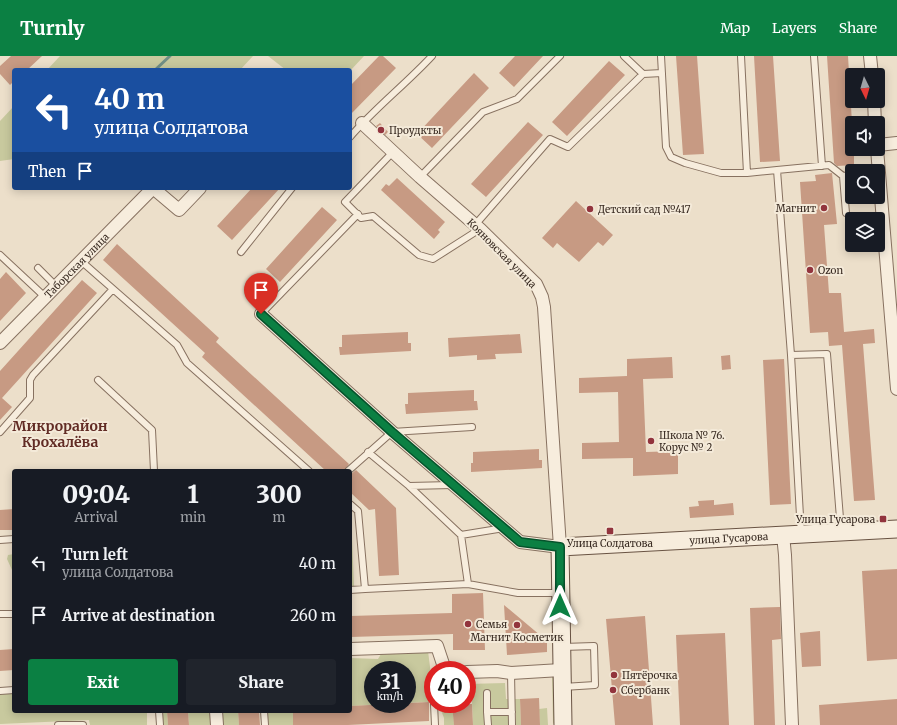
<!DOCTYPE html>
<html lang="en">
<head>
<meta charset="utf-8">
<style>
	:root { --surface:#171b24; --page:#20242c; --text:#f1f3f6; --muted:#9ea1a6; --accent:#0b8043 }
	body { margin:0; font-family:Merriweather,serif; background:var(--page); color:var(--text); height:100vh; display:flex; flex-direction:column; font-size:15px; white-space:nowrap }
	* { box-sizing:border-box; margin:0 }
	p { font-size:13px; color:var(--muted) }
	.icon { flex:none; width:22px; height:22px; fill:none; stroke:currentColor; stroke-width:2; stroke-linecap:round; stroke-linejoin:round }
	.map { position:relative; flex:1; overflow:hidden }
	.details { position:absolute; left:12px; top:413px; width:340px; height:244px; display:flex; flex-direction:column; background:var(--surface); border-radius:4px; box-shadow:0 2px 10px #0003 }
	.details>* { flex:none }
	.banner { position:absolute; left:12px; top:12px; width:340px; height:122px; border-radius:4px; box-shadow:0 2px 10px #0003; background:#1a4fa0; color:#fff; overflow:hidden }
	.needle { width:26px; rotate:175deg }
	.buttons { position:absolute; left:845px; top:12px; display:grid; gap:8px }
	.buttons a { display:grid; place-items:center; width:40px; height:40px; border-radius:4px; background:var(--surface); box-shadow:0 2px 10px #0003; font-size:20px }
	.speed { position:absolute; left:364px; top:605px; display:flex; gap:8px; font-size:20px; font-weight:700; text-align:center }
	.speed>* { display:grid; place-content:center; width:52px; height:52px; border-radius:50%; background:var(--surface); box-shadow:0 2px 10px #0003; line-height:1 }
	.speed small { font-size:10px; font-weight:400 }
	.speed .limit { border:6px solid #d22; background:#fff; color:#111 }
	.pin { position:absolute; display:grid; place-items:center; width:34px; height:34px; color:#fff; margin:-41px -17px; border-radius:50% 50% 50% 0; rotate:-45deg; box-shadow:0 0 4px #0007 }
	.pin .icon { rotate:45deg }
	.me { position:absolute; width:44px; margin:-22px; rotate:0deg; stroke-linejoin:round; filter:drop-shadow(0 0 3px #0008) }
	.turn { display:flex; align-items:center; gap:14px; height:84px; padding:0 16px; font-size:18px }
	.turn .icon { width:52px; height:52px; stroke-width:2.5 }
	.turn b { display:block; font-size:28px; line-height:34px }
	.then { display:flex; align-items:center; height:38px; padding:0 16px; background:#0003; gap:8px; font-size:15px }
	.eta { display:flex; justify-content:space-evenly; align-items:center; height:68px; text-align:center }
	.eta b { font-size:24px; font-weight:800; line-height:28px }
	.primary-button { display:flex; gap:8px; margin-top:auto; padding:8px 16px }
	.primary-button a { flex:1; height:46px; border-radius:4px; background:var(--accent); color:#fff; font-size:16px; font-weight:800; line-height:46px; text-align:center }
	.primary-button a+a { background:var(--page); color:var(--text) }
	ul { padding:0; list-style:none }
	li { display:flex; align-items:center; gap:12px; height:52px; padding:0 16px }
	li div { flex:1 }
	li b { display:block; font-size:15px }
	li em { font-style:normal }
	header { display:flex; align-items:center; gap:24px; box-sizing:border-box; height:56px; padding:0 20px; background:var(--accent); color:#fff }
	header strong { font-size:19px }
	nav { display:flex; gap:22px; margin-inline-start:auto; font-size:14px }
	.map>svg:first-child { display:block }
</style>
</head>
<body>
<header>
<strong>Turnly</strong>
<nav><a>Map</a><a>Layers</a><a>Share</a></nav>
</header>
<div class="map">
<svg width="897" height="669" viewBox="0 0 897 669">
	<rect width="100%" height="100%" fill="#ecdfca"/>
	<path fill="#c8c99e" d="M60 0H253L240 14H47Z
		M268 0H364L350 15 286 14Z
		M14 50V103L0 105V65Z
		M350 479 352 481 354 530H350Z
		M14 498V514H12L7 503 8 499Z
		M428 595 431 619 429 646 407 647V614H373V648H397L350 650V602L378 603 381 598Z
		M554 618 556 665 553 668 552 619Z
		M505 627 506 643H509V654L484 655V669H473L472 645H467V628Z
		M0 637H14V655H147V669H90L89 664 0 668Z
		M515 643H520L521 669H516Z
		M437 648H453L454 669H444V662L441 654 437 653Z
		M547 652 548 669H540L539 653Z
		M162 655H167L168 669H163Z
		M188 655H210L211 669H189Z
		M221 655H238L239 669H221Z
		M268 655H293V669H268Z
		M509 657 510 669H490V658Z"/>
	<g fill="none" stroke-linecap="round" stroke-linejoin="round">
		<path stroke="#718f85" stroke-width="3" d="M155 14 170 0"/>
	</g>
	<path fill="#c79a83" d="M11 0H42L27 14H14V25L10 29 0 18V10Z
		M379 0H383L396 12 350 59V30Z
		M515 0H543L514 31 499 17Z
		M676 0H697L704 98 683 99Z
		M754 0H773L780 105 760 106Z
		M827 0H848L852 67V93H854V109L837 110 834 107Z
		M609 5 625 19 567 80 552 66Z
		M474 17 489 32 432 92 417 78Z
		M528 66 543 79 486 141 471 128Z
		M380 67 388 76 385 79 376 70Z
		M832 117 837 168 824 169 829 237H841L844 276 874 273 875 287 863 288 875 444 854 445 842 289 829 290 828 276 810 277 800 126 816 125 815 119Z
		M397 122 445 166 438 174 440 176 434 183 381 134 386 128 389 130Z
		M252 132H280L232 184 217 170Z
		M576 145 613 179 603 190 598 186 579 206 557 187 553 192 542 182Z
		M322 151 337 164 280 226 266 213Z
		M117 188 219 282 216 286 349 408 344 415H326L202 301 205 297 103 204Z
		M6 216 26 237 0 265V223Z
		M82 224 97 237 2 342 12 351 0 364V315Z
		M408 276V287H411V295L340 299 339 291H342V279Z
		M520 278 522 297 495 298 496 303 477 304V299L449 301 448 282Z
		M730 299 731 313 722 314 721 300Z
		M672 301 673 322 643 323 646 396 678 395V418L633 420V402L582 403V387L619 386 618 336 579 337V322L627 320V303Z
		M784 303 791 448 770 449 763 304Z
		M474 334V345H477L478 354 406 358 405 348H408V337Z
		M539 393V404H542V412L471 416V407H473V396Z
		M356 414 396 452 399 519 379 520 375 453 369 454 350 436V419Z
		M714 444V449L733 447 734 459 690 462 689 451 699 450 698 445Z
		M14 453V474H0V454Z
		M897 513V603L867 605 862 515Z
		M483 537 485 594H453V578L350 581V560L452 557V538Z
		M504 549 547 585V596L507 599Z
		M780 551 781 583 772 584 775 669H754L750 552Z
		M645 560 653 669H615L606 563Z
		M820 575 821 610 802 611 800 577Z
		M725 577 729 669H680L676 579Z
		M14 593V614L0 615V594Z
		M539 642 540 669H521L520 643Z
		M897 643V669H820L819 649Z
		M429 646V665L348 669H293V655H350V650Z
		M452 648H472L473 669H454Z
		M167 655H188L189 669H168Z
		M238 655H259L260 669H239Z"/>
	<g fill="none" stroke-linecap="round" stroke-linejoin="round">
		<g stroke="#877160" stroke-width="8">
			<path id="lane" d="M624 0 643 18 662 17
				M661 0 666 91 671 101 685 107 721 117H747
				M741 0 747 117 777 114
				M814 0 822 110
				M350 81C375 52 406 28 432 0
				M393 96 345 146 361 162 373 160 419 199 433 203 480 173
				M420 121 483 56 517 43 560 0
				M846 157 843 120 852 119
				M475 169 550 83 568 91 643 18
				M241 196 292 132
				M0 199 45 241
				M81 205 177 289 187 307 309 415
				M38 212 56 230
				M261 258 358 158
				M791 299 777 114 829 109 843 120
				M98 324 152 374 154 415
				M0 376 30 342V324L33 319 113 233
				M368 396 409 430 452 429
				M348 415 392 376 472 371
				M409 430 461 479
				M350 448 358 455 365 533 468 528 461 479 504 472
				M801 478 791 299 827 298 841 475
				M0 484 14 483
				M468 528 518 537H559
				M350 534 365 533
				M0 558H14
				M511 617 512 669
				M563 631 595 629 594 590 563 591
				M0 635 14 634
				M487 637V656
				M434 648 435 669
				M159 655 160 669
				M264 655 265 669
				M58 669H83
				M488 669 487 656H512"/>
		</g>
		<g stroke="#877160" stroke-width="14">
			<g id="street">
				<path d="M870 0 872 19"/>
				<path d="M874 45 875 67"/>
				<path d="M878 89 897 87"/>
				<path d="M877 93 897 333"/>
				<path d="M153 132 179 154 200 132"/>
				<path d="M261 258 392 376 520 486 560 491 544 251 542 241 536 228 480 173 420 121 362 67"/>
				<path id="s1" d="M0 287 153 132"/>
				<path d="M783 479 785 499 792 669"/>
				<path d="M350 593 437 590 445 614"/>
				<path d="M467 616 497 615 511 617 561 614"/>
				<path d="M216 655 217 669"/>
			</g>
		</g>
		<g stroke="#695343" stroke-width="19">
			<g id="secondary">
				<path id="s2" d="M563 669 560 491 897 473"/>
			</g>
		</g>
		<use href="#lane" stroke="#f7eddd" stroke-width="6"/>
		<use href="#street" stroke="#f7eddd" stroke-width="12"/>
		<use href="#secondary" stroke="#f7eddd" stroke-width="17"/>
	</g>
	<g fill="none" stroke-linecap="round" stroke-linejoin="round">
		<g stroke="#07532c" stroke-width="10">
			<path id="route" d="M261 258 392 376 520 486 560 491V550"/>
		</g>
		<use href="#route" stroke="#0b8043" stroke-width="7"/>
	</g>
	<g fill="#92343d" stroke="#f4ead9" stroke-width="1.5">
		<circle cx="381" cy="74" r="4"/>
		<circle cx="824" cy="152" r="4"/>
		<circle cx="590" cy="153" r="4"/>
		<circle cx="810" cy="214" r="4"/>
		<circle cx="651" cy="385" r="4"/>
		<rect x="879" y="459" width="8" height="8" rx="2"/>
		<rect x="606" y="471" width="8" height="8" rx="2"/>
		<circle cx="468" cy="568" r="4"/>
		<circle cx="517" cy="569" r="4"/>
		<circle cx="614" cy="619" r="4"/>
		<circle cx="613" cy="634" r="4"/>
	</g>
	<g text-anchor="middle" stroke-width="4" stroke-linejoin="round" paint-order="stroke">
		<g font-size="10" fill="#392b22" stroke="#f4ead9" text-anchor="start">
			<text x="389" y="78">Проудкты</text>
			<text x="816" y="156" text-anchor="end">Магнит</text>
			<text x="598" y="157">Детский сад №417</text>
			<text x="818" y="218">Ozon</text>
			<text x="659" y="383">Школа № 76.<tspan x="659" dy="12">Корус № 2</tspan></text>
			<text x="875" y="467" text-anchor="end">Улица Гусарова</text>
			<text x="610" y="491" text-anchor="middle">Улица Солдатова</text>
			<text x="476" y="572">Семья</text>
			<text x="517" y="585" text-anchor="middle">Магнит Косметик</text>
			<text x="622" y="623">Пятёрочка</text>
			<text x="621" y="638">Сбербанк</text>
		</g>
		<g font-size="10" fill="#392b22" stroke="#f4ead9">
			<text transform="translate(502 197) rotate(45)" y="4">Кояновская улица</text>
			<text dy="4" stroke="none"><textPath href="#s1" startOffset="109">Таборская улица</textPath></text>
			<text dy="4" stroke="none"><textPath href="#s2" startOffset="347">улица Гусарова</textPath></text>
		</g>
		<g font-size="14" font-weight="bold" fill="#622c25" stroke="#f4ead9">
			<text x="60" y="375">Микрорайон<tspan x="60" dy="16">Крохалёва</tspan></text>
		</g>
	</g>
</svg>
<div class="buttons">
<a><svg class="needle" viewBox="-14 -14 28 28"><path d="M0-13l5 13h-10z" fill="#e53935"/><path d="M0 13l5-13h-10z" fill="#9ea1a6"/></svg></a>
<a><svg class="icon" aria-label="sound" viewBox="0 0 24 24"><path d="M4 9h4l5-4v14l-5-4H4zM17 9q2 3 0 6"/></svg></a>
<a><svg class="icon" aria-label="search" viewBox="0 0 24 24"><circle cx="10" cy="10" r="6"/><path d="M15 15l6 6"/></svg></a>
<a><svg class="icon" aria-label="layers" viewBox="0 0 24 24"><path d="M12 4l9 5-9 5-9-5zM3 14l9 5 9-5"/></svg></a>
</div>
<div class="speed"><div>31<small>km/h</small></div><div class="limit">40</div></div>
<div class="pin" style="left:261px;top:258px;background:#d93025"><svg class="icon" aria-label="arrive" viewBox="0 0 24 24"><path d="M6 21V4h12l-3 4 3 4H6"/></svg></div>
<svg class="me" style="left:560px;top:550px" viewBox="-20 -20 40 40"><path d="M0-17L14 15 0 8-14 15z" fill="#0b8043" stroke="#fff" stroke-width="4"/></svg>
<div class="banner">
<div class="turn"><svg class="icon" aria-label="left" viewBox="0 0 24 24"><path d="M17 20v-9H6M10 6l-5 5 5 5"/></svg><div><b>40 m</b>улица Солдатова</div></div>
<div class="then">Then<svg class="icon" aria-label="arrive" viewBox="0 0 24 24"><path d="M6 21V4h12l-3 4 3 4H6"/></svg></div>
</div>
<section class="details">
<div class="eta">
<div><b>09:04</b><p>Arrival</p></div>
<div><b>1</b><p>min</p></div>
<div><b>300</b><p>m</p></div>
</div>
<ul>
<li><svg class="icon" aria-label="left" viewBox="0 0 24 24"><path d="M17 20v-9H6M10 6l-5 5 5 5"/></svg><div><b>Turn left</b><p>улица Солдатова</p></div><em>40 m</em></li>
<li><svg class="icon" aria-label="arrive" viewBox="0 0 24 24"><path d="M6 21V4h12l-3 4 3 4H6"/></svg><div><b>Arrive at destination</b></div><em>260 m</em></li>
</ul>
<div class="primary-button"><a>Exit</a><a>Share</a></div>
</section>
</div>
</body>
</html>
